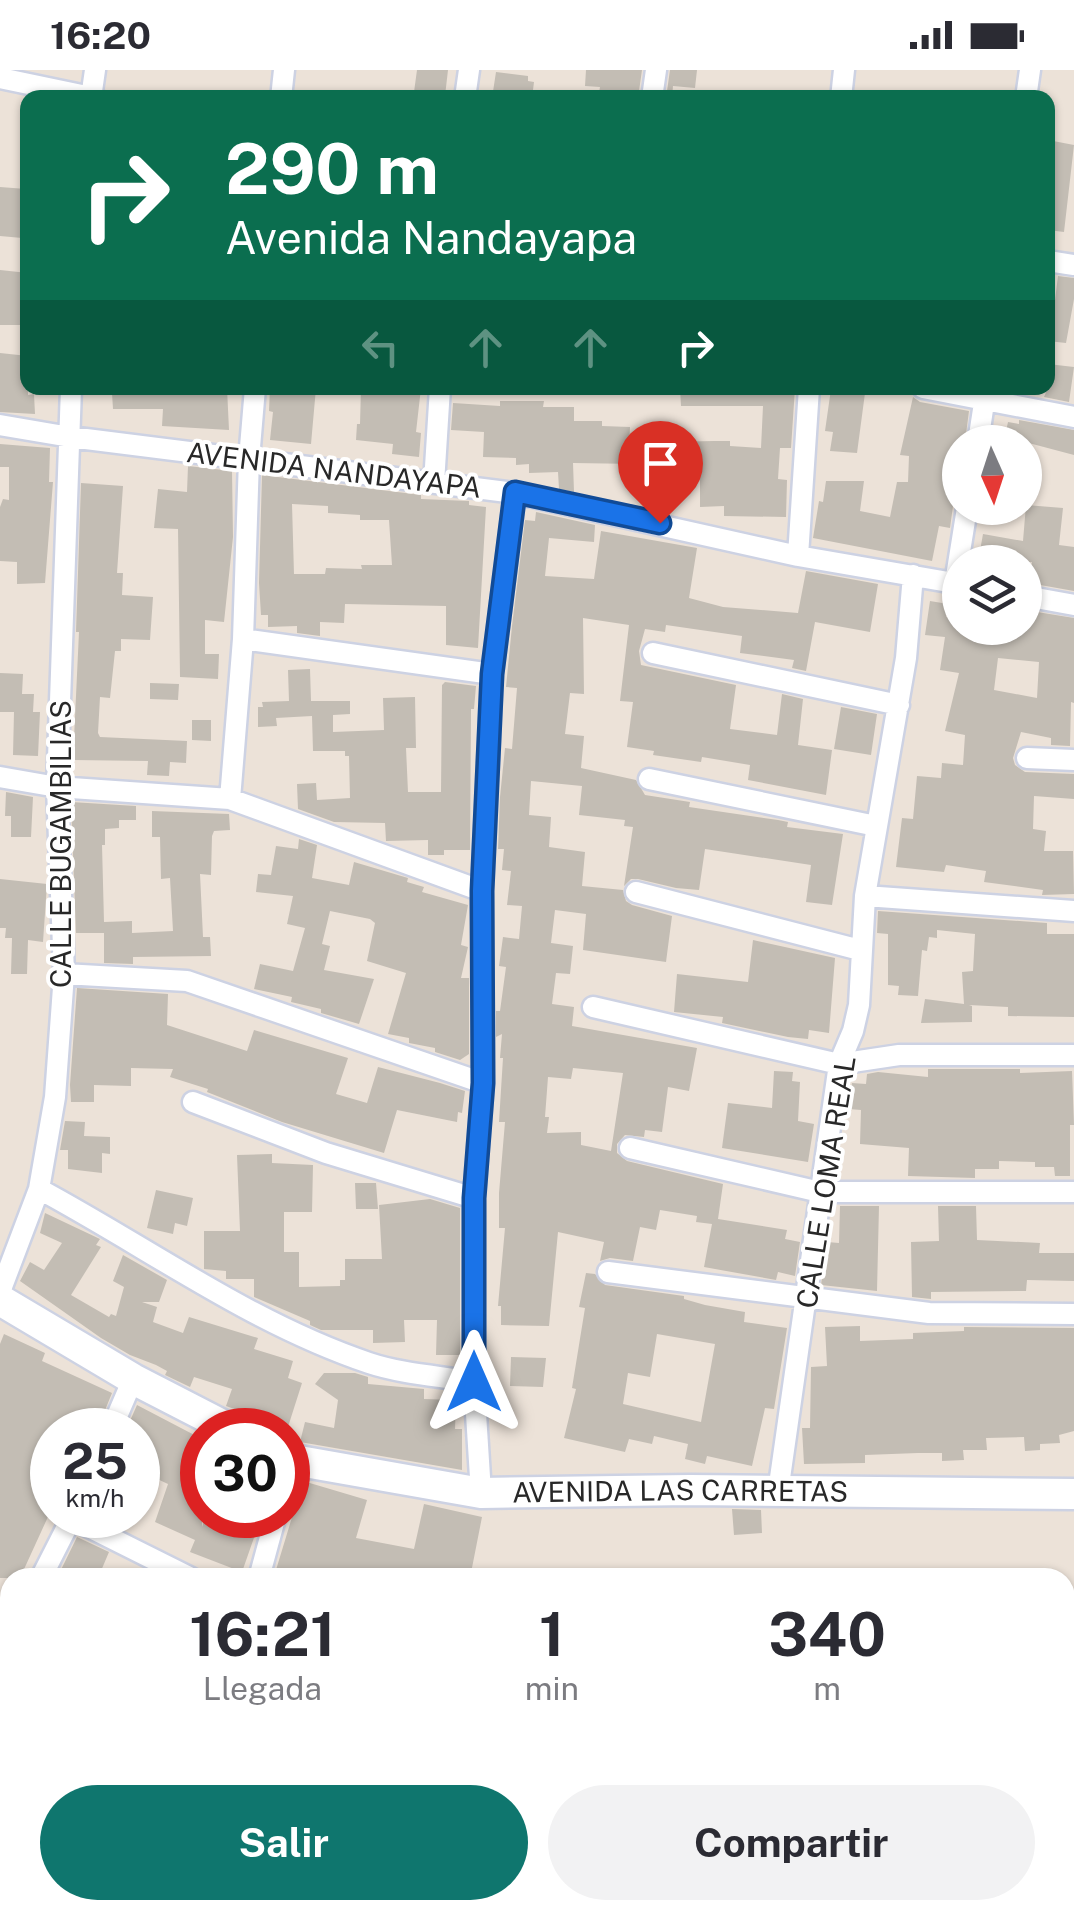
<!DOCTYPE html>
<html lang="es">
<head>
<meta charset="utf-8">
<style>
	:root { --surface:#fff; --page:#f2f2f3; --text:#2b2b33; --muted:#7c7c81; --accent:#0f766e }
	body { margin:0; font-family:"Public Sans",sans-serif; background:var(--page); color:var(--text); height:100vh; display:flex; flex-direction:column; font-size:38px; white-space:nowrap }
	* { box-sizing:border-box; margin:0 }
	p { font-size:32px; color:var(--muted) }
	.icon { flex:none; width:55px; height:55px; fill:none; stroke:currentColor; stroke-width:2; stroke-linecap:round; stroke-linejoin:round }
	.map { position:relative; flex:1; overflow:hidden }
	.details { position:absolute; left:0px; top:1498px; width:1075px; height:352px; display:flex; flex-direction:column; background:var(--surface); border-radius:30px 30px 0 0; box-shadow:0 2px 8px #0004 }
	.details>* { flex:none }
	.banner { position:absolute; left:20px; top:20px; width:1035px; height:305px; border-radius:20px; box-shadow:0 2px 8px #0004; background:#0b6e4f; color:#fff; overflow:hidden }
	.needle { width:65px; rotate:177deg }
	.controls { position:absolute; left:942px; top:355px; display:grid; gap:20px }
	.controls a { display:grid; place-items:center; width:100px; height:100px; border-radius:50%; background:var(--surface); box-shadow:0 2px 8px #0004; font-size:50px }
	.speed { position:absolute; left:30px; top:1338px; display:flex; gap:20px; font-size:50px; font-weight:700; text-align:center }
	.speed>* { display:grid; place-content:center; width:130px; height:130px; border-radius:50%; background:var(--surface); box-shadow:0 2px 8px #0004; line-height:1 }
	.speed small { font-size:25px; font-weight:400 }
	.speed .limit { border:15px solid #d22; background:#fff; color:#111 }
	.pin { position:absolute; display:grid; place-items:center; width:85px; height:85px; color:#fff; margin:-102px -42px; border-radius:50% 50% 50% 0; rotate:-45deg; box-shadow:0 0 10px #0007 }
	.pin .icon { rotate:45deg }
	.me { position:absolute; width:110px; margin:-55px; rotate:0deg; stroke-linejoin:round; filter:drop-shadow(0 0 8px #0008) }
	.turn { display:flex; align-items:center; gap:35px; height:210px; padding:0 40px; font-size:45px }
	.turn .icon { width:130px; height:130px; stroke-width:2.5 }
	.turn b { display:block; font-size:70px; line-height:85px }
	.lanes { display:flex; align-items:center; height:95px; padding:0 40px; background:#0003; justify-content:center; gap:50px; direction:ltr }
	.lanes .off { opacity:.35 }
	.eta { display:flex; justify-content:space-evenly; align-items:center; height:170px; text-align:center }
	.eta b { font-size:60px; font-weight:700; line-height:70px }
	.action { display:flex; gap:20px; margin-top:auto; padding:20px 40px }
	.action a { flex:1; height:115px; border-radius:60px; background:var(--accent); color:#fff; font-size:40px; font-weight:700; line-height:115px; text-align:center }
	.action a+a { background:var(--page); color:var(--text) }
	.status { display:flex; justify-content:space-between; align-items:center; height:70px; padding:0 50px; background:var(--surface); direction:ltr }
	.status svg { height:28px; fill:currentColor }
	.map>svg:first-child { display:block }
</style>
</head>
<body>
<div class="status"><b>16:20</b><svg viewBox="0 0 49 12"><path d="M0 12V9h3v3zM5 12V6h3v6zM10 12V3h3v9zM15 12V0h3v12zM26 1h20v11H26zM47 4h2v5h-2z"/></svg></div>
<div class="map">
<svg width="1074" height="1848" viewBox="0 0 1074 1848">
	<rect width="100%" height="100%" fill="#ece2d8"/>
	<path fill="#c3bdb4" fill-rule="evenodd" d="M417 0H448L445 26 414 22Z
		M586 0H642L638 28H598L600 17 585 16Z
		M670 0H697L695 18 673 16 672 28H666Z
		M496 2 528 6V11L534 12 532 28H492Z
		M1048 70 1074 75 1064 162 1048 160Z
		M0 117 26 119 22 168 0 166Z
		M0 200 28 203V255H0Z
		M1058 206 1074 208V229L1066 273 1048 271V228L1055 230Z
		M0 283 28 286V325L34 324 35 344 0 342Z
		M1048 294 1074 297 1069 332 1044 327 1048 318Z
		M186 318H227L229 360 162 356 163 339H113L112 323 185 322Z
		M270 318H316L311 374 270 370 273 342 269 341Z
		M361 318H421L416 362 421 363 419 387 392 384 393 374 356 370 357 354H360Z
		M680 318H795L791 378H780L778 409 787 410 786 447 724 446V436L700 437V406L663 407V414H637V394L573 393 574 422 559 419 558 402 529 403V394L516 395V388L483 387 484 362 451 360 453 333 500 336V331H544L543 337H574V351H602V356L630 357 629 376H664V372L714 371H730V376L761 378 763 336H681Z
		M831 319 865 323 857 383 830 381 833 362 825 361Z
		M913 327 920 332 969 341 965 372H960L959 427 953 436 950 458 939 456 932 491 813 468 819 431 823 432 826 411H864L860 441 890 447 897 412H908L909 386 900 385Z
		M1019 350 1074 360V385L1025 372 1004 371 1008 352 1019 354Z
		M0 374 50 378 49 412H53L45 513 17 514V492L0 491V437L3 429 9 430V397H0Z
		M188 396 232 401 233 467 224 552 205 550V584H219L218 609 180 607 178 459 154 458 158 419 187 422Z
		M262 405 421 425V429L469 431V435L486 437 478 578 446 575V536L345 534 344 553 320 552V566L297 563V556L268 557V545H261L259 513ZM292 434 328 436V443L360 445V450H389L392 495H361L362 499 326 498 325 504H294Z
		M81 413 123 416 117 503H123L122 525 153 527 150 570 121 569V581H115L110 628 100 627 98 663 100 667 187 671 186 693 170 692 169 706 147 705 148 691 73 690 79 562H76Z
		M1026 435 1063 438 1059 475 1074 477V521L1029 513 1032 492H978L983 464 1023 471Z
		M536 442 595 455 594 472 549 468 545 506 594 509 601 461 697 478 689 528 723 537 798 543 806 501 878 514 870 562 815 552 806 601 792 598 794 590 740 583 742 566 666 555 665 562 645 559 639 581 641 595 736 615 730 659 777 665 782 624 803 629 798 675 832 680 826 725 748 710 750 695 702 687 701 692 653 685 654 681 627 677 633 632 620 631 629 555 583 548 584 624 570 623 565 664 584 666 581 698 636 710 645 725 690 732 689 737 778 750 788 752 787 757 843 764 832 835 806 832 811 795 705 779 699 820 676 818 638 809H631L624 816 633 757 624 756 625 750 579 745 582 716 531 711 529 745 551 747 549 777 585 782 582 816 623 820 626 831 632 835 672 846 666 892 583 880 586 844 555 840 551 873 573 876 570 904 556 903 552 934 574 937 572 956 697 978 689 1021 668 1017 662 1062 645 1060 644 1067 625 1065 617 1074V1083L627 1091 723 1114 718 1149 787 1160 785 1169 800 1172 795 1206 778 1202 776 1210 704 1197 712 1154 696 1152 697 1146 660 1140 656 1160 640 1157 633 1191 610 1188 600 1191 604 1172 558 1162 549 1256 501 1255V1236H498L505 1158H499V1123L505 1052H499L503 988H500L502 964 496 967V941H500L506 897 499 896 503 867 519 869 522 836 507 835 511 801 502 800 504 779H498L500 727 505 678 512 679 517 618 506 617 512 556 525 450 535 451ZM573 998 623 1003 611 1081 581 1075V1062L547 1063 549 1047H545L548 1007 571 1009Z
		M930 531 948 534 946 547 960 549V558H1025V540L1074 548V633L1071 632 1070 676 1051 675V668L1021 662 1013 688 1015 695 1025 702 1074 704V729L1034 726 1033 759 1046 761 1044 781H1073L1074 824 1042 825 1043 820 984 812 986 801 946 795 944 802 896 797 902 748 913 749 917 706 941 708 942 693 963 695 965 665 945 661 959 603 940 600 945 567 925 565ZM998 588 1039 592 1037 628 994 620Z
		M310 599 311 631H350V644L333 645V662L384 660 383 628 415 627 416 678H406L408 722H441L442 615 445 612 476 616 474 639H471L470 780H444V785H428V770L386 771 385 753 334 752 298 739 297 714 316 713 317 730 350 728 349 686H345V681H313L312 646 276 648 277 656 258 657V637H263L262 632 289 631 288 600Z
		M0 603 23 604 22 624H34L33 642H40L38 686 13 685 14 642H0Z
		M150 613 179 614 178 630 150 629Z
		M841 637 877 644 871 685 834 679Z
		M192 650H211V671L192 670Z
		M6 722 33 727 31 767H11V746H5Z
		M71 732 136 736V750H119V758L105 759V775H102L104 852 132 851V863L173 861 170 808 161 809 160 767H152V741L229 744 230 760 214 761 212 766 211 805 200 804 203 867H210L211 886 133 887V894L104 893V863H76Z
		M299 769 317 775 312 808 349 815 354 792 408 808 407 812 424 817 422 822 468 835 461 875 468 877 461 908H469V984L460 990 435 982V978L409 973V968L388 964 406 903 367 891 375 853 370 849 330 841 322 874 330 876 324 900 374 909 359 954 321 943V939L291 932 292 927 254 919 260 894 293 901 305 858 287 854 293 826 256 822 258 804 271 805 276 776 298 779Z
		M0 809 47 814 43 872 28 870 27 904H11L12 868H5L6 858H0Z
		M878 841 1047 853V864H1074V947L1008 946V937L969 935 972 936V952L921 953 925 929 964 934 962 902 973 901 975 864 937 860V868L929 867 927 881 922 880 918 926 898 925 899 916 888 915V864L877 863Z
		M753 870 835 888 829 963 809 960 808 969 788 967 722 953 723 947 674 942 677 904 748 912Z
		M77 918 168 924 167 955 247 981 254 960 348 988 336 1024 367 1033 378 997 440 1013 465 1021 462 1043 458 1042 457 1052 397 1040 384 1083 282 1052 207 1022 208 1019 170 1007 173 999 131 998V1016L94 1015V1032H71L70 1015Z
		M928 999H1020V1003L1072 1001 1074 1055H1070V1106H1055L1054 1097H1035V1092L999 1091V1099H975V1108L908 1106 909 1078 860 1074 861 1040 849 1039 852 1013 866 1014 867 1004 878 1002 928 1007Z
		M774 1001 793 1002 792 1011 800 1012 798 1051 814 1054 808 1092 722 1078 728 1033 772 1038Z
		M65 1051 85 1052 84 1066 110 1067V1084L102 1083V1103L68 1099V1080H60Z
		M272 1084V1093L313 1095 312 1142H284V1182H299V1217L340 1216V1210H345V1189H382L379 1135 430 1129 460 1138V1285H436L437 1250H404L405 1272 373 1273V1260H321L310 1255V1251L254 1227V1209H226V1201L204 1199V1161H240L237 1085Z
		M355 1113H376L378 1139H356Z
		M156 1120 193 1128 187 1156 175 1153 173 1164 147 1158Z
		M840 1136H879L877 1221 821 1215 827 1172 839 1173Z
		M938 1136H976L977 1170 1040 1173 1039 1183H1074V1211L1027 1210 1026 1221 931 1222V1229L912 1227 911 1172 939 1171Z
		M45 1143 100 1169 96 1175 101 1177 71 1225 109 1247 111 1244 116 1246 124 1217 113 1211 123 1185 167 1210 159 1232H142L157 1237 153 1252 183 1263 189 1247 258 1268 254 1279 293 1291 288 1308 302 1313 287 1360 250 1355 240 1341 226 1336 232 1319 194 1307 190 1317 165 1305 167 1301 156 1295 130 1285 101 1268 20 1211 30 1192 44 1200 62 1173 40 1163Z
		M586 1203 595 1204 605 1215 684 1226V1229L705 1235 745 1242 744 1252 787 1258 774 1339 765 1338 752 1396 707 1386 705 1394 685 1389 688 1374 654 1366 652 1374 629 1369 625 1382 564 1368 576 1319 572 1318 585 1238 579 1237ZM657 1264 715 1274 701 1352 623 1334 628 1303 650 1307Z
		M860 1256V1271L913 1269V1263L964 1261V1257L1074 1258V1361L1059 1365 1060 1373 1040 1374V1380L1025 1381 1024 1367 986 1368 987 1380H963L964 1390 942 1391V1383H918L865 1385V1393L804 1394 802 1358H810L811 1297 827 1296 825 1257Z
		M4 1264 45 1283 42 1291 112 1323 97 1360H52V1438L20 1508H0V1274Z
		M511 1287 546 1288 543 1317 510 1316Z
		M324 1303H355L368 1307V1314L424 1319V1329L456 1330 455 1359H462V1400L300 1372 305 1352 334 1358 338 1330 315 1314Z
		M137 1335 202 1369V1457L206 1445H262L242 1502 190 1482 195 1470 155 1452 168 1414 138 1400V1360H126Z
		M303 1411 367 1430 356 1468 414 1479 424 1434 482 1447 470 1508H299L276 1500Z
		M732 1439 761 1440 762 1463 734 1465Z
		M77 1467 109 1482 98 1508H57Z"/>
	<g fill="none" stroke-linecap="round" stroke-linejoin="round">
		<g stroke="#cdd2e3" stroke-width="25">
			<path id="street" d="M0 8 96 28
				M91 28 95 0
				M281 28 284 0
				M465 28 469 0
				M652 28 656 0
				M841 28 844 0
				M1026 28 1030 0
				M1048 191 1074 195
				M923 318 1074 347
				M0 355 70 367 515 423 798 486 960 514
				M978 372 986 320
				M434 413 440 318
				M798 486 809 318
				M955 513 967 438
				M1025 526 1074 535
				M243 569 492 604
				M653 583 899 635
				M1027 688 1074 690
				M0 707 57 717 230 729 482 821
				M649 709 876 756
				M230 729 243 569 249 389 255 318
				M636 822 860 880
				M865 826 1074 841
				M64 904 187 911 483 1013
				M593 937 839 994 899 985H1074
				M193 1032 326 1083 474 1128
				M630 1078 820 1122H1074
				M39 1119C149 1178 250 1253 369 1293 402 1304 440 1306 474 1312
				M608 1202 929 1243 1074 1244
				M0 1222 39 1119 55 1027 64 904 57 717 71 318
				M111 1360 133 1309
				M778 1422 839 994 853 961 859 935 865 826 906 588 913 505
				M481 1423 474 1312V1128L483 1013 482 821 492 604 515 423
				M71 1448 191 1508
				M41 1508 73 1445
				M259 1508 276 1445
				M0 1591 10 1569
				M0 1748 10 1753
				M156 1848 158 1840"/>
		</g>
		<g stroke="#cdd2e3" stroke-width="35">
			<g id="secondary">
				<path d="M0 1230 133 1309 232 1360"/>
				<path id="s1" d="M288 1389 481 1423 690 1420 1074 1424"/>
			</g>
		</g>
		<use href="#street" stroke="#fff" stroke-width="20"/>
		<use href="#secondary" stroke="#fff" stroke-width="30"/>
	</g>
	<g fill="none" stroke-linecap="round" stroke-linejoin="round">
		<g stroke="#114b97" stroke-width="25">
			<path id="route" d="M474 1312V1128L483 1013 482 821 492 604 515 422 660 453"/>
		</g>
		<use href="#route" stroke="#1a73e8" stroke-width="18"/>
	</g>
	<g text-anchor="middle" stroke-width="8" stroke-linejoin="round" paint-order="stroke">
		<g font-size="28" fill="#282828" stroke="#fff">
			<text transform="translate(334 400) rotate(7)" y="10">AVENIDA NANDAYAPA</text>
			<text transform="translate(61 774) rotate(-90)" y="10">CALLE BUGAMBILIAS</text>
			<text transform="translate(826 1112) rotate(-81)" y="10">CALLE LOMA REAL</text>
			<text dy="10" stroke="none"><textPath href="#s1" startOffset="395">AVENIDA LAS CARRETAS</textPath></text>
		</g>
	</g>
</svg>
<div class="controls">
<a><svg class="needle" viewBox="-14 -14 28 28"><path d="M0-13l5 13h-10z" fill="#e53935"/><path d="M0 13l5-13h-10z" fill="#7c7c81"/></svg></a>
<a><svg class="icon" aria-label="layers" viewBox="0 0 24 24"><path d="M12 4l9 5-9 5-9-5zM3 14l9 5 9-5"/></svg></a>
</div>
<div class="speed"><div>25<small>km/h</small></div><div class="limit">30</div></div>
<div class="pin" style="left:660px;top:453px;background:#d93025"><svg class="icon" aria-label="arrive" viewBox="0 0 24 24"><path d="M6 21V4h12l-3 4 3 4H6"/></svg></div>
<svg class="me" style="left:474px;top:1312px" viewBox="-20 -20 40 40"><path d="M0-17L14 15 0 8-14 15z" fill="#1a73e8" stroke="#fff" stroke-width="4"/></svg>
<div class="banner">
<div class="turn"><svg class="icon" aria-label="right" viewBox="0 0 24 24"><path d="M7 20v-9h11M14 6l5 5-5 5"/></svg><div><b>290 m</b>Avenida Nandayapa</div></div>
<div class="lanes"><svg class="icon off" aria-label="left" viewBox="0 0 24 24"><path d="M17 20v-9H6M10 6l-5 5 5 5"/></svg><svg class="icon off" aria-label="ahead" viewBox="0 0 24 24"><path d="M12 20V5M6 11l6-6 6 6"/></svg><svg class="icon off" aria-label="ahead" viewBox="0 0 24 24"><path d="M12 20V5M6 11l6-6 6 6"/></svg><svg class="icon" aria-label="right" viewBox="0 0 24 24"><path d="M7 20v-9h11M14 6l5 5-5 5"/></svg></div>
</div>
<section class="details">
<div class="eta">
<div><b>16:21</b><p>Llegada</p></div>
<div><b>1</b><p>min</p></div>
<div><b>340</b><p>m</p></div>
</div>
<div class="action"><a>Salir</a><a>Compartir</a></div>
</section>
</div>
</body>
</html>
